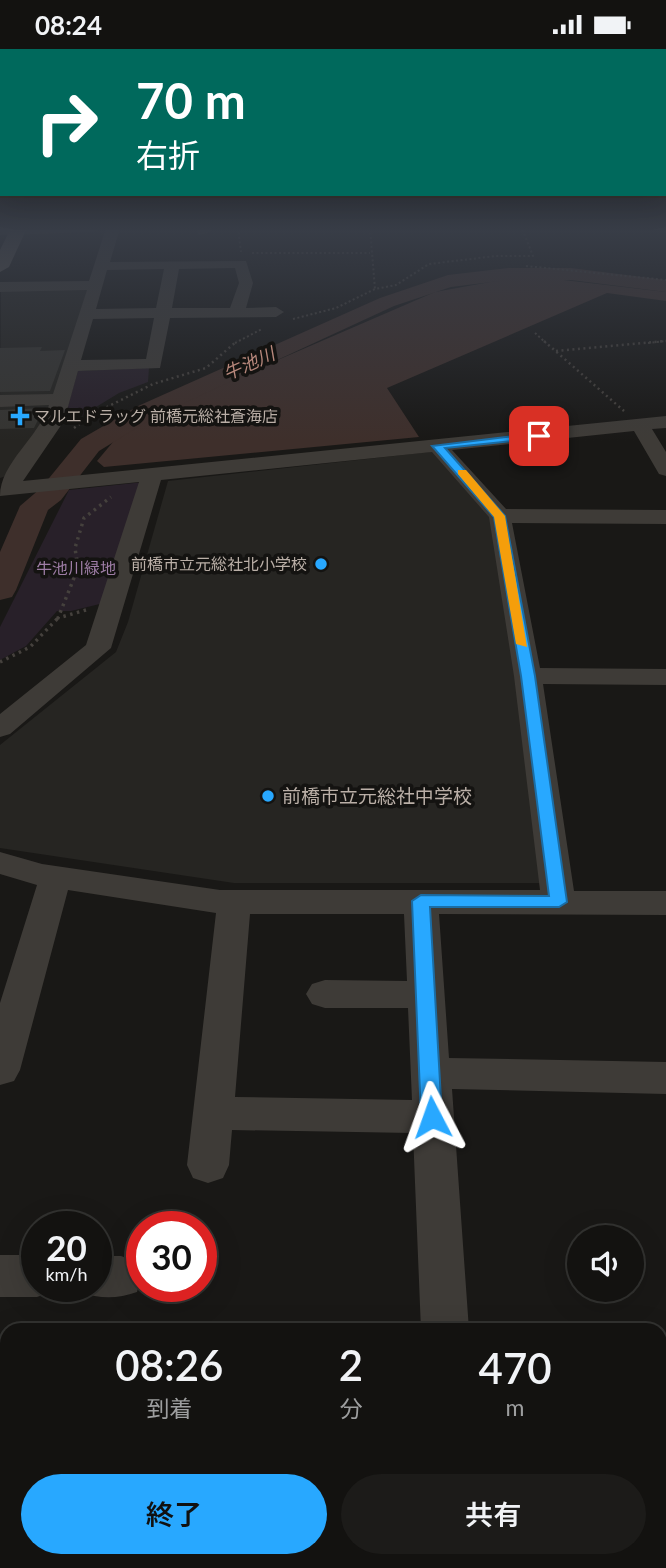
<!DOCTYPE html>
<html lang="ja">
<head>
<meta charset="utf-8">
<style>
	:root { --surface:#131210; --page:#1c1b19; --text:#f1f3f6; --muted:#9d9e9f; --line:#323230; --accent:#28a8ff }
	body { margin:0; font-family:Lato,"Noto Sans JP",sans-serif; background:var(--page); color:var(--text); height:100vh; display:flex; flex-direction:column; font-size:26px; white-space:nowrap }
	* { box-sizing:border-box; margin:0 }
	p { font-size:23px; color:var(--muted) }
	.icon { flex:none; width:38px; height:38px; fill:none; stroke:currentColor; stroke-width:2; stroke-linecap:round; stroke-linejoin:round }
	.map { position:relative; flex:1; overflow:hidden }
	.side { position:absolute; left:0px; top:1274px; width:667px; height:245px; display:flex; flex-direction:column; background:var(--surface); border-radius:21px 21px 0 0; box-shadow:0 7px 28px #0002,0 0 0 2px var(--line) }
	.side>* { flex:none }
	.hud { position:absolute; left:0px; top:0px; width:667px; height:147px; box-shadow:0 7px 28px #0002,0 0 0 2px var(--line); background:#00695c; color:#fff; overflow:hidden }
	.buttons { position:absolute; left:567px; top:1176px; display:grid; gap:14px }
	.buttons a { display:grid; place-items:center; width:77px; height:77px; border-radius:50%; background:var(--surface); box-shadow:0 7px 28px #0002,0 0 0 2px var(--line); font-size:35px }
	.speed { position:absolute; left:21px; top:1162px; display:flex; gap:14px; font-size:35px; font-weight:700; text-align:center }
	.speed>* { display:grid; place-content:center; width:91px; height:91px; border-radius:50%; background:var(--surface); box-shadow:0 7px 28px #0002,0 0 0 2px var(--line); line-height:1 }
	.speed small { font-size:18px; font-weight:400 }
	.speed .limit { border:10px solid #d22; background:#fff; color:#111 }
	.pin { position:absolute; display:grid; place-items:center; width:60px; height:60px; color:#fff; margin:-30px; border-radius:14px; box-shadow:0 4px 10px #0006 }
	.me { position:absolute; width:77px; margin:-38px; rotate:356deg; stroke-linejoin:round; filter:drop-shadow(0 0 5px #0008) }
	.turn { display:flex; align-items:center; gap:24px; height:147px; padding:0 21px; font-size:32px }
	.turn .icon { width:91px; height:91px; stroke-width:2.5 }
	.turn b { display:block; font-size:49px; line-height:60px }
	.eta { display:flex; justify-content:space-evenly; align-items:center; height:119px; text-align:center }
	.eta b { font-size:42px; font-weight:600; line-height:49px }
	.button { display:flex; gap:14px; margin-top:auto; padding:14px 21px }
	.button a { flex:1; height:80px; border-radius:42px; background:var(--accent); color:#111; font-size:28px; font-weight:600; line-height:80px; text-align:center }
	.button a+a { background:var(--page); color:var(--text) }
	.status { display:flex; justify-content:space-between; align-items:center; height:49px; padding:0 35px; background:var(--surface); direction:ltr }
	.status svg { height:19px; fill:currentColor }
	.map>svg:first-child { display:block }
</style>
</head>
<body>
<div class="status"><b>08:24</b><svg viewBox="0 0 49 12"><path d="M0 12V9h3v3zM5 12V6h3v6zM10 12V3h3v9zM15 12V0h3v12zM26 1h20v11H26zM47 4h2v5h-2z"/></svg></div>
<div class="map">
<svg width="666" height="1519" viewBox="0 0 666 1519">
	<rect width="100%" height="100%" fill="#191816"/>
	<path fill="#262522" d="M88 240 56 345 0 348 1 242Z
		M0 354 50 355 43 377 6 427 0 429Z
		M439 402 489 461 551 834H234L0 799V696L116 603 128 573 168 432Z"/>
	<path fill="#282029" d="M149 319 148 333 119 344 83 366H65L78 322Z
		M144 433 108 553 71 562H57L26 597 0 611V578L69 441Z"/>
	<path fill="#3e2f2b" d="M555 230 666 243V252L607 244 387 339 419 388 104 418 97 412 118 387 157 363 435 243 501 231Z"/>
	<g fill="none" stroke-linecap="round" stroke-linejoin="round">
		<path fill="#3e2f2b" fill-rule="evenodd" d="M508 219H571L666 231V243L571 231H508L451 238 394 257 221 337 156 367 99 402 61 451 48 461 16 541 12 548 0 551V503L20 457 41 439 81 390 138 357 380 249 448 226Z"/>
	</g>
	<path fill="#353431" d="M42 298 40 302 65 301 50 342 0 343V299Z
		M44 359 34 379 0 380V361Z"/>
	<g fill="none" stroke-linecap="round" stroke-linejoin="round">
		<path stroke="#45413d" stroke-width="2" stroke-dasharray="2 2.5" stroke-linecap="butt" d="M238 179 241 203
			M370 179 375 240
			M252 204H370
			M526 217 666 231
			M293 270 336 259 375 240 396 236 429 215 496 207H533L522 179
			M535 284 546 294
			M235 294 262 280
			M648 294 666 292"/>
		<path stroke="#45413d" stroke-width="2.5" stroke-dasharray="2 3.5" stroke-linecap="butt" d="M544 292 624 362
			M556 302 666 292
			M74 379 95 364 153 335 206 319 237 292"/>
		<path stroke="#45413d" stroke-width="3.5" stroke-dasharray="2.5 4.5" stroke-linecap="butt" d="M86 561 58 569 78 519 75 499 84 469 111 448
			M0 613 30 598 58 569"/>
		<path fill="#3e3b37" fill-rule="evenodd" d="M0 179H100L94 183 0 186Z
			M106 179H120L110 213 246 212 253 234 246 259 276 258 284 263 276 268 170 269 160 319 78 322 64 372 23 432 666 367V379L652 380 666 403V427L659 425 634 382 452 401 506 460 666 461V475L512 474 540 619 666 620V636L543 635 574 842H666V866L439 865 449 1009 666 1013V1045L452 1040 469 1281H421L413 1084 232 1081 229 1116 223 1129 208 1134 193 1129 187 1116 216 864 68 841 20 1021 14 1032 0 1036V954L37 836 0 825V803L42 815 220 841H540L514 627 489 468 432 403 161 431 111 599 10 685 0 688V665L86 596 139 433 0 447C0 414 39 388 49 356L0 358V346L53 345 87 241 0 243V233L89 232ZM235 219 239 234 230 259H172L179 220ZM164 220 156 259 96 260 107 221ZM154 269 146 310 81 311 93 270ZM250 865H404L407 932 325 931 312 935 306 945 312 955 325 959H408L412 1051 235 1048Z
			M196 179H210L211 183 199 186Z
			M0 1206H37V1237H55L53 1242 37 1248H0Z
			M96 1207H121L137 1213 142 1223 137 1243C117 1250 100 1250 80 1243L77 1237H96Z
			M0 1338 7 1339V1389L0 1388Z
			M429 1512H485V1519H429Z"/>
		<path fill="#5d5853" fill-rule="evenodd" d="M11 179H27L9 218 0 223V201Z"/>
	</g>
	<linearGradient id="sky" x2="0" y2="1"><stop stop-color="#0e0d0c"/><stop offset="0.46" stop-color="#383d47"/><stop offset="1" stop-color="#383d47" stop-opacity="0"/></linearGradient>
	<rect width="666" height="392" fill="url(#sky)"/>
	<path fill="#28a8ff" stroke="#1a6da6" stroke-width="2" d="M539 384 543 389 445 399 505 467 535 627 567 853 559 858H430L442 1068 439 1074 432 1077 425 1074 421 1068 412 852 421 846 549 847 521 627 494 468 432 397Z"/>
	<path fill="#f59e0b" d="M458 421H466L505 467 527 598 516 595 494 468 458 425Z"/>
	<g fill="#28a8ff" stroke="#141311" stroke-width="2.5">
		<path d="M16.5 356.5h7v7h7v7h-7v7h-7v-7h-7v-7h7z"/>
		<circle cx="321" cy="515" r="7"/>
		<circle cx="268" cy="747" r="7"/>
	</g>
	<g text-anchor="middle" stroke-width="7" stroke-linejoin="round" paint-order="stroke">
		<g font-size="16" fill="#baafa7" stroke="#141311" text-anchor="start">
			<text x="34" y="373">マルエドラッグ 前橋元総社蒼海店</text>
			<text x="307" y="521" text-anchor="end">前橋市立元総社北小学校</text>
		</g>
		<g font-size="16" fill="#9e7da6" stroke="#141311">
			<text x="76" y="525">牛池川緑地</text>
		</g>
		<g font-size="18" font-style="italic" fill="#b8887c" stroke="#141311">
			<text transform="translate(249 315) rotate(-24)" y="6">牛池川</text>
		</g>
		<g font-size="19" fill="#baafa7" stroke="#141311" text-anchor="start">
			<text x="282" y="754">前橋市立元総社中学校</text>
		</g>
	</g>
</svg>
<div class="buttons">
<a><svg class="icon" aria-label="sound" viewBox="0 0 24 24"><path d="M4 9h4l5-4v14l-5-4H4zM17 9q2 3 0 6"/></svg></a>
</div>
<div class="speed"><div>20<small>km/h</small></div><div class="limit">30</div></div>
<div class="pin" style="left:539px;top:387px;background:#d93025"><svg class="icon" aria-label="arrive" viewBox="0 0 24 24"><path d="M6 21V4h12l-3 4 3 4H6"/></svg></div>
<svg class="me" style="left:432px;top:1068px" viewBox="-20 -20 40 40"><path d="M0-17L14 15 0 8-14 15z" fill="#28a8ff" stroke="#fff" stroke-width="4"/></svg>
<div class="hud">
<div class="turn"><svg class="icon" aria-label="right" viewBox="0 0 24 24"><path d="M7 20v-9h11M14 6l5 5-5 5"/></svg><div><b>70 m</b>右折</div></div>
</div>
<section class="side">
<div class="eta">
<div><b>08:26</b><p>到着</p></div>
<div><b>2</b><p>分</p></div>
<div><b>470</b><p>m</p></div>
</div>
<div class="button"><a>終了</a><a>共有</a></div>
</section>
</div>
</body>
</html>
